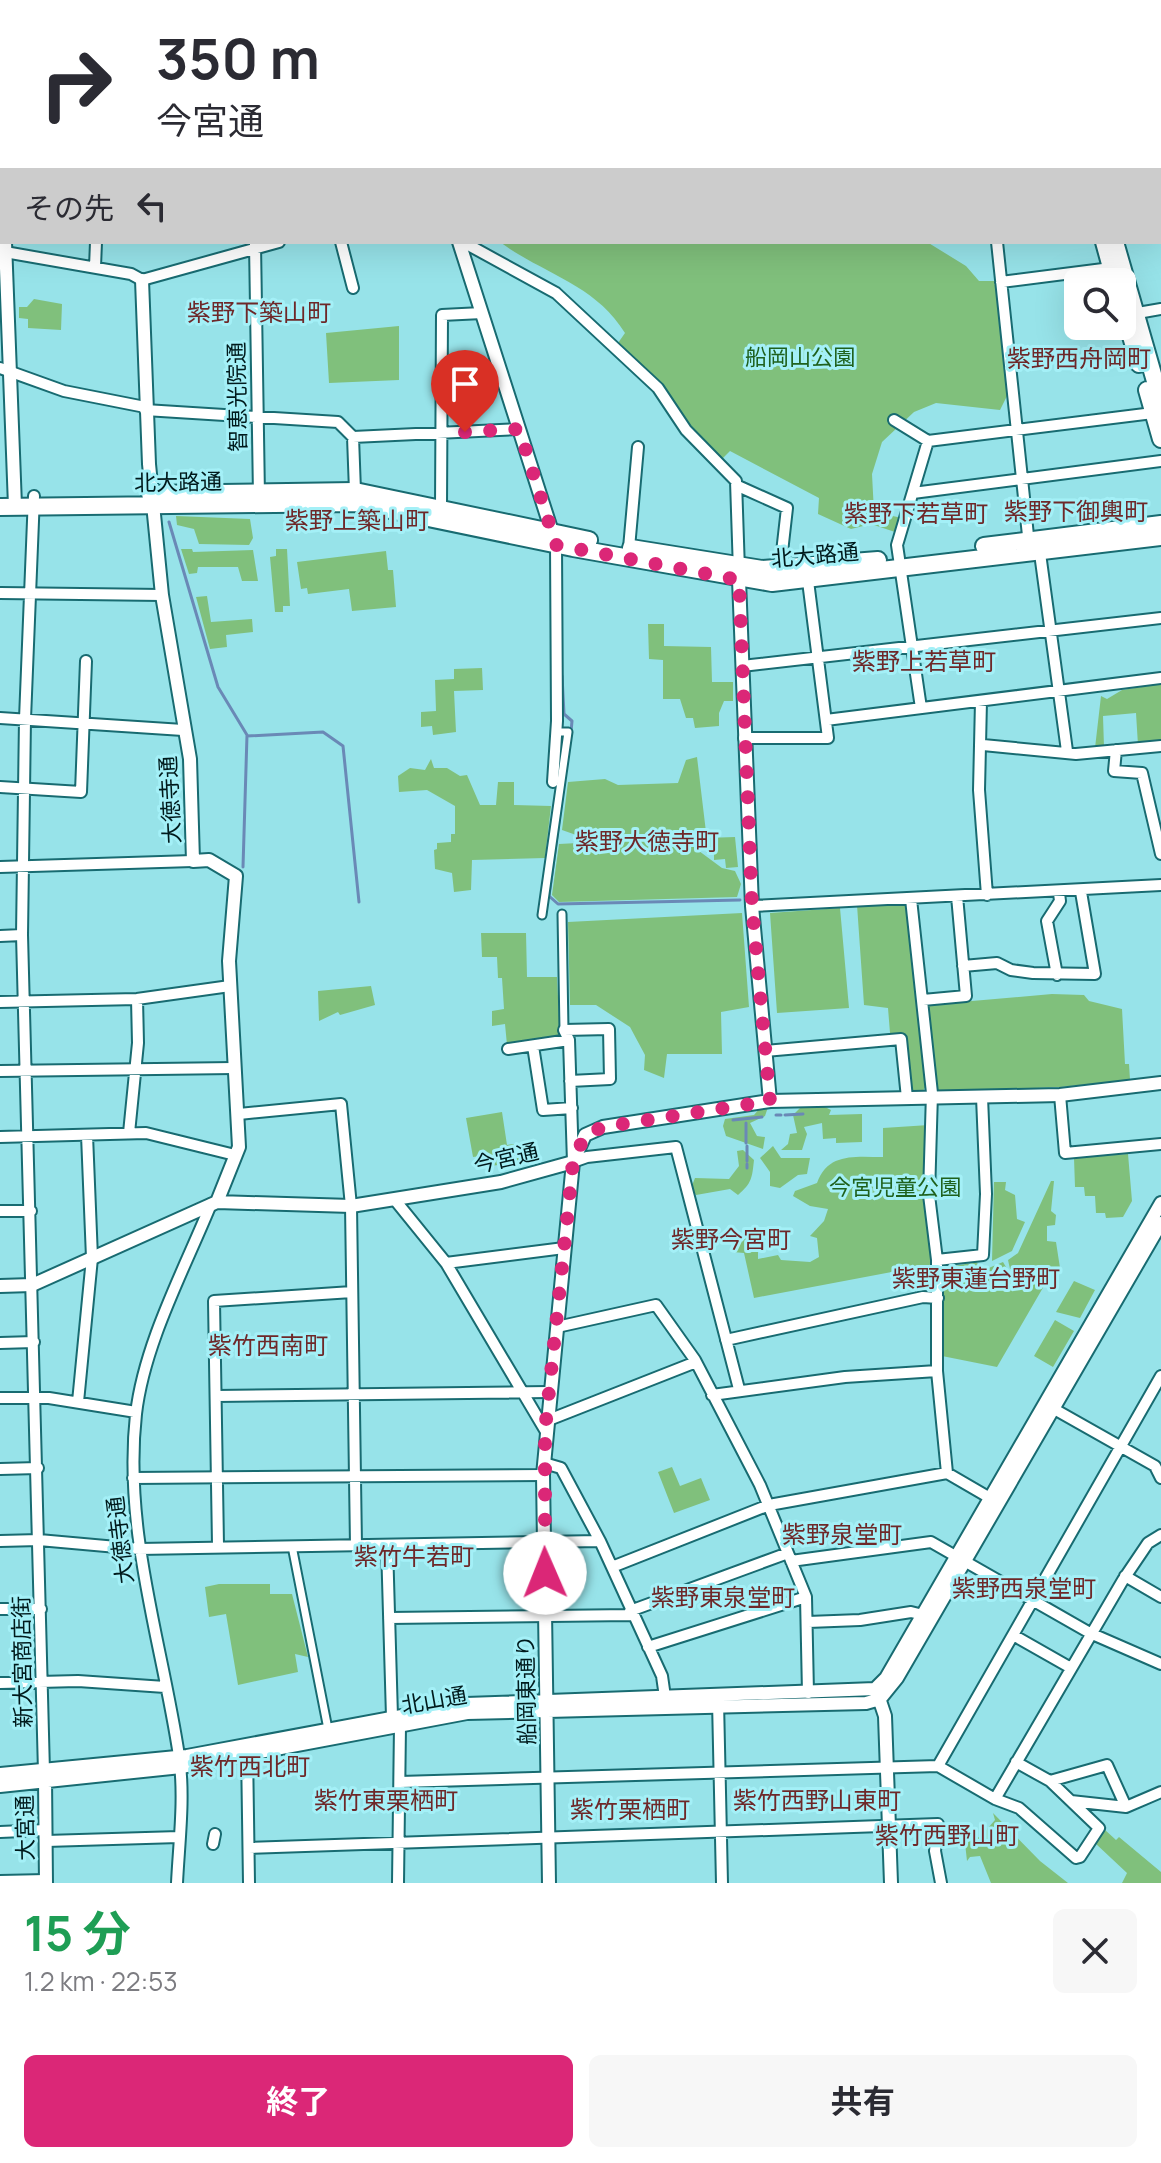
<!DOCTYPE html>
<html lang="ja">
<head>
<meta charset="utf-8">
<style>
	:root { --surface:#fff; --page:#f7f7f7; --text:#2b2b33; --muted:#7c7c81; --accent:#db2777 }
	body { margin:0; font-family:Manrope,"Noto Sans JP",sans-serif; background:var(--page); color:var(--text); height:100vh; display:flex; flex-direction:column; font-size:30px; white-space:nowrap }
	* { box-sizing:border-box; margin:0 }
	p { font-size:26px; color:var(--muted) }
	.icon { flex:none; width:44px; height:44px; fill:none; stroke:currentColor; stroke-width:2; stroke-linecap:round; stroke-linejoin:round }
	.map { position:relative; height:1883px; overflow:hidden }
	.side { display:flex; flex-direction:column; background:var(--surface); flex:1 }
	.side>* { flex:none }
	.top-card { position:absolute; left:0px; top:0px; width:1162px; height:244px; box-shadow:0 8px 32px #0002; background:#fff; color:var(--text); overflow:hidden }
	.buttons { position:absolute; left:1064px; top:268px; display:grid; gap:16px }
	.buttons a { display:grid; place-items:center; width:72px; height:72px; border-radius:12px; background:var(--surface); box-shadow:0 8px 32px #0002; font-size:40px }
	.pin { position:absolute; display:grid; place-items:center; width:68px; height:68px; color:#fff; margin:-82px -34px; border-radius:50% 50% 50% 0; rotate:-45deg; box-shadow:0 0 8px #0007 }
	.pin .icon { rotate:45deg }
	.me { position:absolute; width:88px; margin:-44px; rotate:359deg; stroke-linejoin:round; filter:drop-shadow(0 0 6px #0008) }
	.turn { display:flex; align-items:center; gap:28px; height:168px; padding:0 24px; font-size:36px }
	.turn .icon { width:104px; height:104px; stroke-width:2.5 }
	.turn b { display:block; font-size:56px; line-height:68px }
	.then { display:flex; align-items:center; height:76px; padding:0 24px; background:#0003; gap:16px; font-size:30px }
	.round { display:grid; place-items:center; flex:none; width:84px; height:84px; border-radius:12px; background:var(--page) }
	.summary { display:flex; align-items:center; justify-content:space-between; height:136px; padding:0 24px }
	h1 { font-size:48px; font-weight:700; line-height:60px; color:#1e9e55 }
	.primary-button { display:flex; gap:16px; margin-top:auto; padding:16px 24px }
	.primary-button a { flex:1; height:92px; border-radius:12px; background:var(--accent); color:#fff; font-size:32px; font-weight:700; line-height:92px; text-align:center }
	.primary-button a+a { background:var(--page); color:var(--text) }
	.map>svg:first-child { display:block }
</style>
</head>
<body>
<div class="map">
<svg width="1161" height="1883" viewBox="0 0 1161 1883">
	<rect width="100%" height="100%" fill="#97e3e9"/>
	<path fill="#80c07c" d="M500 242H927L966 266 979 281H996L1009 392 1000 410 936 403 914 412 882 442 872 474 874 512 902 518 898 533 871 524 851 529 818 514 819 498 730 451 722 459 694 433 660 384 618 343 625 333C595 284 543 274 500 242Z
		M34 299 62 304 61 330 28 328V319L19 318V307H27Z
		M399 326V380L329 383 326 333Z
		M176 516 250 519 253 538 249 545 199 544 194 529 177 525Z
		M181 549H192L193 552 253 550 258 581H242L238 567H198L197 573 189 574Z
		M276 549H287L290 606H283V612H275L270 557 276 556Z
		M386 551 388 570H393L396 607 352 611 349 589 308 594 307 588 301 589 297 562Z
		M207 596 211 622 252 619 253 632 226 635 227 647 210 649 196 597Z
		M648 624H664V646L711 647 712 682H733V701H724L719 713V726L695 728 693 718H686L680 699H663V660L649 659Z
		M482 668 483 690 454 691 456 732 433 735 432 726 421 727V712L436 711 435 680 454 679V669Z
		M1161 684V741L1138 745 1136 713 1103 716 1104 747 1095 748 1101 696 1107 699 1122 690Z
		M697 757 706 832 699 851 722 868 735 871 741 884 737 897 559 902 552 895 559 844 578 843 579 836 562 830 568 782 605 779 618 785 678 783 686 760Z
		M431 759 434 768H447L460 776 467 775 480 805H496L498 782H514V805L551 806 545 858 472 860 471 890 454 892 452 873 435 869 434 850 437 849V843L451 842V834H455V806L427 790 399 792 398 776 410 768 425 770Z
		M735 837 738 867 726 868 725 859 714 860V853H706V838Z
		M907 903 928 1082 923 1091 910 1092 904 1033H890L888 1008 864 1005 857 905Z
		M840 908 849 1008 777 1013 770 913Z
		M742 913 749 1007 721 1012 722 1054H667L664 1078 644 1070 645 1055 630 1027 596 1005H570L568 922Z
		M481 933H526L527 977H557L560 1037 507 1045 505 1024 492 1026V1011L504 1009 502 978H498L497 957H482Z
		M371 986 375 1005 340 1015 338 1012 319 1021 318 991Z
		M1052 994 1084 995 1089 1001 1122 1009 1125 1064H1129L1130 1080 1061 1087 936 1092 926 1005Z
		M821 1105 831 1110 829 1115 862 1114V1142L836 1143V1138L823 1139 822 1123 804 1127 807 1134 802 1150H781L788 1144 790 1134 797 1133 793 1115 800 1108Z
		M768 1107 765 1116 750 1123 757 1136 765 1137 763 1149 726 1136 723 1126 725 1119 754 1115 760 1108Z
		M502 1112 507 1145 522 1143 525 1161 491 1166 489 1155 473 1157 466 1118Z
		M929 1125 934 1264 754 1298 744 1253 733 1252V1237L752 1231 755 1239 749 1242 750 1249 758 1251V1259L778 1255 781 1260 810 1262 819 1257 817 1238 810 1236 824 1221 828 1209 810 1206 793 1196 795 1191 817 1183C828 1152 856 1157 883 1157V1128Z
		M773 1146 781 1158H810L807 1174 798 1175 780 1188 770 1186V1172L760 1158Z
		M743 1150 754 1160C752 1178 752 1183 738 1195L730 1189 696 1195 691 1188 695 1178 729 1179 739 1166 737 1151Z
		M1128 1154 1132 1201 1123 1217 1106 1218 1105 1213H1096L1095 1196H1085L1084 1187H1075L1074 1158Z
		M1051 1181H1054L1051 1211 1056 1215 1055 1225 1047 1226V1241L1056 1242 1060 1268 1010 1269 1008 1260 1018 1253Z
		M994 1182H1006L1005 1190 1015 1195 1017 1219 1025 1222 1012 1251 992 1261Z
		M976 1262 984 1270 1003 1262 1009 1272 1043 1271 1048 1279 997 1367 942 1356 944 1268Z
		M1074 1281 1095 1290 1080 1318 1056 1312Z
		M1055 1320 1074 1331 1053 1367 1034 1356Z
		M672 1467 680 1486 701 1478 710 1500 674 1513 658 1472Z
		M219 1584H270V1594H292L308 1657 295 1654 298 1672 238 1685 226 1614 209 1617 205 1587Z
		M993 1813 1040 1861 1068 1883H991L980 1856 970 1857 967 1861 965 1843 981 1836 995 1820Z
		M1104 1829 1116 1840 1119 1837 1161 1872V1883H1122L1127 1873 1095 1843Z"/>
	<g fill="none" stroke-linecap="round" stroke-linejoin="round">
		<path stroke="#6a89b6" stroke-width="3" d="M169 522 218 687 247 735 243 867
			M562 676 564 714 572 721 571 732
			M247 736 323 732 343 746 359 902
			M564 783 549 896 558 904 740 900
			M776 1115H781
			M785 1115 803 1114
			M733 1120 762 1117
			M746 1123V1143
			M747 1146V1161
			M747 1164V1168"/>
		<g stroke="#186b71" stroke-width="11">
			<path id="pedestrian" d="M562 914 564 1030
				M542 915 568 732H557
				M292 1546 328 1729"/>
		</g>
		<g stroke="#186b71" stroke-width="14">
			<path id="minor" d="M89 0V2
				M552 0V2
				M857 0V2
				M256 2V0
				M476 2 482 0
				M1160 79H1161
				M341 242 353 288
				M463 242 556 293 658 388 686 430 736 481 739 571
				M997 242 1029 545
				M255 244 259 496
				M5 252 131 274 142 280 279 242
				M95 267 96 242
				M1001 282 1111 268
				M1132 314 1161 309
				M0 368 64 391 145 407
				M145 410 338 422 353 437 519 429
				M894 420 928 441 1153 413
				M353 437 355 491
				M738 486 787 508 780 570
				M913 493 1161 461
				M34 496 25 719 22 935 44 1772
				M441 507 442 315 482 313
				M1039 546 1067 751
				M629 548 638 447
				M0 593 162 595
				M742 666 1161 618
				M981 701 979 790 987 895
				M921 708 897 545 928 441
				M0 718 183 730
				M826 720 1161 678
				M744 738H828L808 581
				M983 745 1076 754 1161 746
				M1116 750 1114 771 1142 773 1161 854
				M553 782 557 721 556 545
				M0 787 81 792 86 661
				M0 867 193 861
				M911 899 932 1093 929 1195 937 1260V1371L947 1473
				M752 906 1161 885
				M0 936 22 935
				M963 966 997 963 1011 970 1033 973 1095 974 1081 892
				M1057 975 1047 921 1060 901 1059 893
				M923 1000 966 996 957 896
				M0 1002 137 999 230 986
				M533 1046 543 1110 572 1108
				M508 1049 569 1040
				M765 1051 901 1039 907 1098
				M0 1071 234 1068
				M570 1081 610 1079 609 1029 564 1030 569 1040 573 1162 587 1157 676 1147 739 1389
				M1060 1095 1065 1153 1161 1144
				M239 1114 341 1104 351 1206 356 1546
				M129 1133 138 1043 137 999
				M0 1137 146 1133 235 1155
				M395 1200 446 1263 545 1430
				M0 1211H31
				M937 1260 983 1255 986 1194 982 1097
				M446 1263 564 1248
				M557 1327 656 1305 695 1360 760 1485 806 1597 808 1693
				M726 1340 923 1297 938 1298
				M0 1343 34 1342
				M712 1395 845 1377 937 1371
				M216 1396 549 1392
				M0 1398H49L136 1412
				M78 1402 92 1258 87 1135
				M1047 1405 1155 1466 1161 1478
				M546 1421 696 1362
				M544 1463 561 1468 600 1541 662 1676 665 1697
				M0 1469 38 1468
				M133 1478 543 1475
				M0 1541 39 1540 139 1549 600 1541
				M218 1545 214 1301 352 1292
				M387 1545 392 1717 400 1726 398 1883
				M791 1561 931 1542 1090 1633 1161 1664
				M612 1567 769 1505 947 1473 990 1498
				M1125 1576 1161 1597
				M0 1609H41
				M630 1611 788 1553
				M389 1618 631 1615
				M808 1622 860 1620 911 1612 923 1615
				M1013 1635 1071 1668
				M648 1647 806 1597
				M0 1683 78 1681 165 1687
				M718 1701 722 1883
				M247 1750 249 1883
				M938 1766 1161 1376
				M1050 1781 1107 1765 1126 1807
				M400 1782 938 1766 995 1799 1019 1808 1076 1858 1080 1857 1099 1828 1050 1781 1016 1762
				M995 1799 1123 1580 1148 1543 1161 1535
				M1071 1801 1126 1807 1161 1792
				M0 1832 46 1830
				M46 1841 179 1837
				M213 1844 215 1834
				M249 1848 938 1824 935 1851 941 1883
				M0 1881 46 1880
				M177 1883C179 1842 185 1797 179 1756 162 1642 123 1531 136 1414 144 1344 184 1270 211 1204"/>
		</g>
		<g stroke="#186b71" stroke-width="16">
			<path id="tertiary" d="M0 77 2 157
				M5 242 15 506
				M459 242 554 538
				M142 280 149 464 162 595 190 759 193 861 209 860 236 876 229 961 239 1147 217 1202
				M739 580 752 906 770 1101
				M0 1286 32 1285 217 1202 351 1206 501 1182 573 1162
				M878 1695 885 1716 891 1883
				M880 1699 897 1678 1161 1223
				M0 1774 187 1756 466 1704 875 1689 886 1678 1161 1203
				M45 1778 46 1883
				M0 1786 181 1767 467 1713 866 1703 880 1699
				M549 1883 543 1475 573 1162 585 1135 603 1127 770 1101 1060 1095 1161 1083"/>
		</g>
		<g stroke="#186b71" stroke-width="20">
			<path id="primary" d="M1033 0 1034 2
				M1046 0V2
				M1104 242 1115 282
				M1115 242 1161 402
				M1122 305 1139 364
				M1147 390 1161 439
				M150 494 355 491 589 540
				M0 507 356 503 573 548 772 583 1161 537
				M984 546 1161 524
				M631 548 762 569 878 560"/>
		</g>
		<use href="#pedestrian" stroke="#fff" stroke-width="7"/>
		<use href="#minor" stroke="#fff" stroke-width="10"/>
		<use href="#tertiary" stroke="#fff" stroke-width="12"/>
		<use href="#primary" stroke="#fff" stroke-width="16"/>
	</g>
	<g fill="none" stroke-linecap="round" stroke-linejoin="round">
		<path stroke="#db2777" stroke-width="14" stroke-dasharray="0 25.2" d="M465 432 519 429 556 545 739 580 752 906 770 1101 603 1127 585 1135 573 1162 545 1430V1573"/>
	</g>
	<g text-anchor="middle" stroke-width="6" stroke-linejoin="round" paint-order="stroke">
		<g font-size="22" fill="#1f611d" stroke="#a4f0f7">
			<text x="800" y="365">船岡山公園</text>
			<text x="895" y="1195">今宮児童公園</text>
		</g>
		<g font-size="22" fill="#001a1c" stroke="#a4f0f7">
			<text transform="translate(237 397) rotate(-91)" y="8">智恵光院通</text>
			<text transform="translate(178 482) rotate(-1)" y="8">北大路通</text>
			<text transform="translate(815 555) rotate(-5)" y="8">北大路通</text>
			<text transform="translate(170 800) rotate(-93)" y="8">大徳寺通</text>
			<text transform="translate(506 1158) rotate(-13)" y="8">今宮通</text>
			<text transform="translate(120 1540) rotate(-97)" y="8">大徳寺通</text>
			<text transform="translate(22 1662) rotate(-91)" y="8">新大宮商店街</text>
			<text transform="translate(526 1690) rotate(-91)" y="8">船岡東通り</text>
			<text transform="translate(434 1700) rotate(-10)" y="8">北山通</text>
			<text transform="translate(25 1828) rotate(-91)" y="8">大宮通</text>
		</g>
		<g font-size="24" fill="#6e2829" stroke="#a4f0f7">
			<text x="259" y="321">紫野下築山町</text>
			<text x="1079" y="367">紫野西舟岡町</text>
			<text x="1076" y="520">紫野下御輿町</text>
			<text x="916" y="522">紫野下若草町</text>
			<text x="357" y="529">紫野上築山町</text>
			<text x="924" y="670">紫野上若草町</text>
			<text x="647" y="850">紫野大徳寺町</text>
			<text x="731" y="1248">紫野今宮町</text>
			<text x="976" y="1287">紫野東蓮台野町</text>
			<text x="268" y="1354">紫竹西南町</text>
			<text x="842" y="1543">紫野泉堂町</text>
			<text x="414" y="1565">紫竹牛若町</text>
			<text x="1024" y="1597">紫野西泉堂町</text>
			<text x="723" y="1606">紫野東泉堂町</text>
			<text x="250" y="1775">紫竹西北町</text>
			<text x="386" y="1809">紫竹東栗栖町</text>
			<text x="817" y="1809">紫竹西野山東町</text>
			<text x="630" y="1818">紫竹栗栖町</text>
			<text x="947" y="1844">紫竹西野山町</text>
		</g>
	</g>
</svg>
<div class="buttons">
<a><svg class="icon" aria-label="search" viewBox="0 0 24 24"><circle cx="10" cy="10" r="6"/><path d="M15 15l6 6"/></svg></a>
</div>
<div class="pin" style="left:465px;top:432px;background:#d93025"><svg class="icon" aria-label="arrive" viewBox="0 0 24 24"><path d="M6 21V4h12l-3 4 3 4H6"/></svg></div>
<svg class="me" style="left:545px;top:1573px" viewBox="-20 -20 40 40"><circle r="19" fill="#fff"/><path d="M0-13L10 11 0 6-10 11z" fill="#db2777"/></svg>
<div class="top-card">
<div class="turn"><svg class="icon" aria-label="right" viewBox="0 0 24 24"><path d="M7 20v-9h11M14 6l5 5-5 5"/></svg><div><b>350 m</b>今宮通</div></div>
<div class="then">その先<svg class="icon" aria-label="left" viewBox="0 0 24 24"><path d="M17 20v-9H6M10 6l-5 5 5 5"/></svg></div>
</div>
</div>
<section class="side">
<div class="summary"><div><h1>15 分</h1><p>1.2 km · 22:53</p></div><a class="round"><svg class="icon" aria-label="close" viewBox="0 0 24 24"><path d="M6 6l12 12M18 6L6 18"/></svg></a></div>
<div class="primary-button"><a>終了</a><a>共有</a></div>
</section>
</body>
</html>
